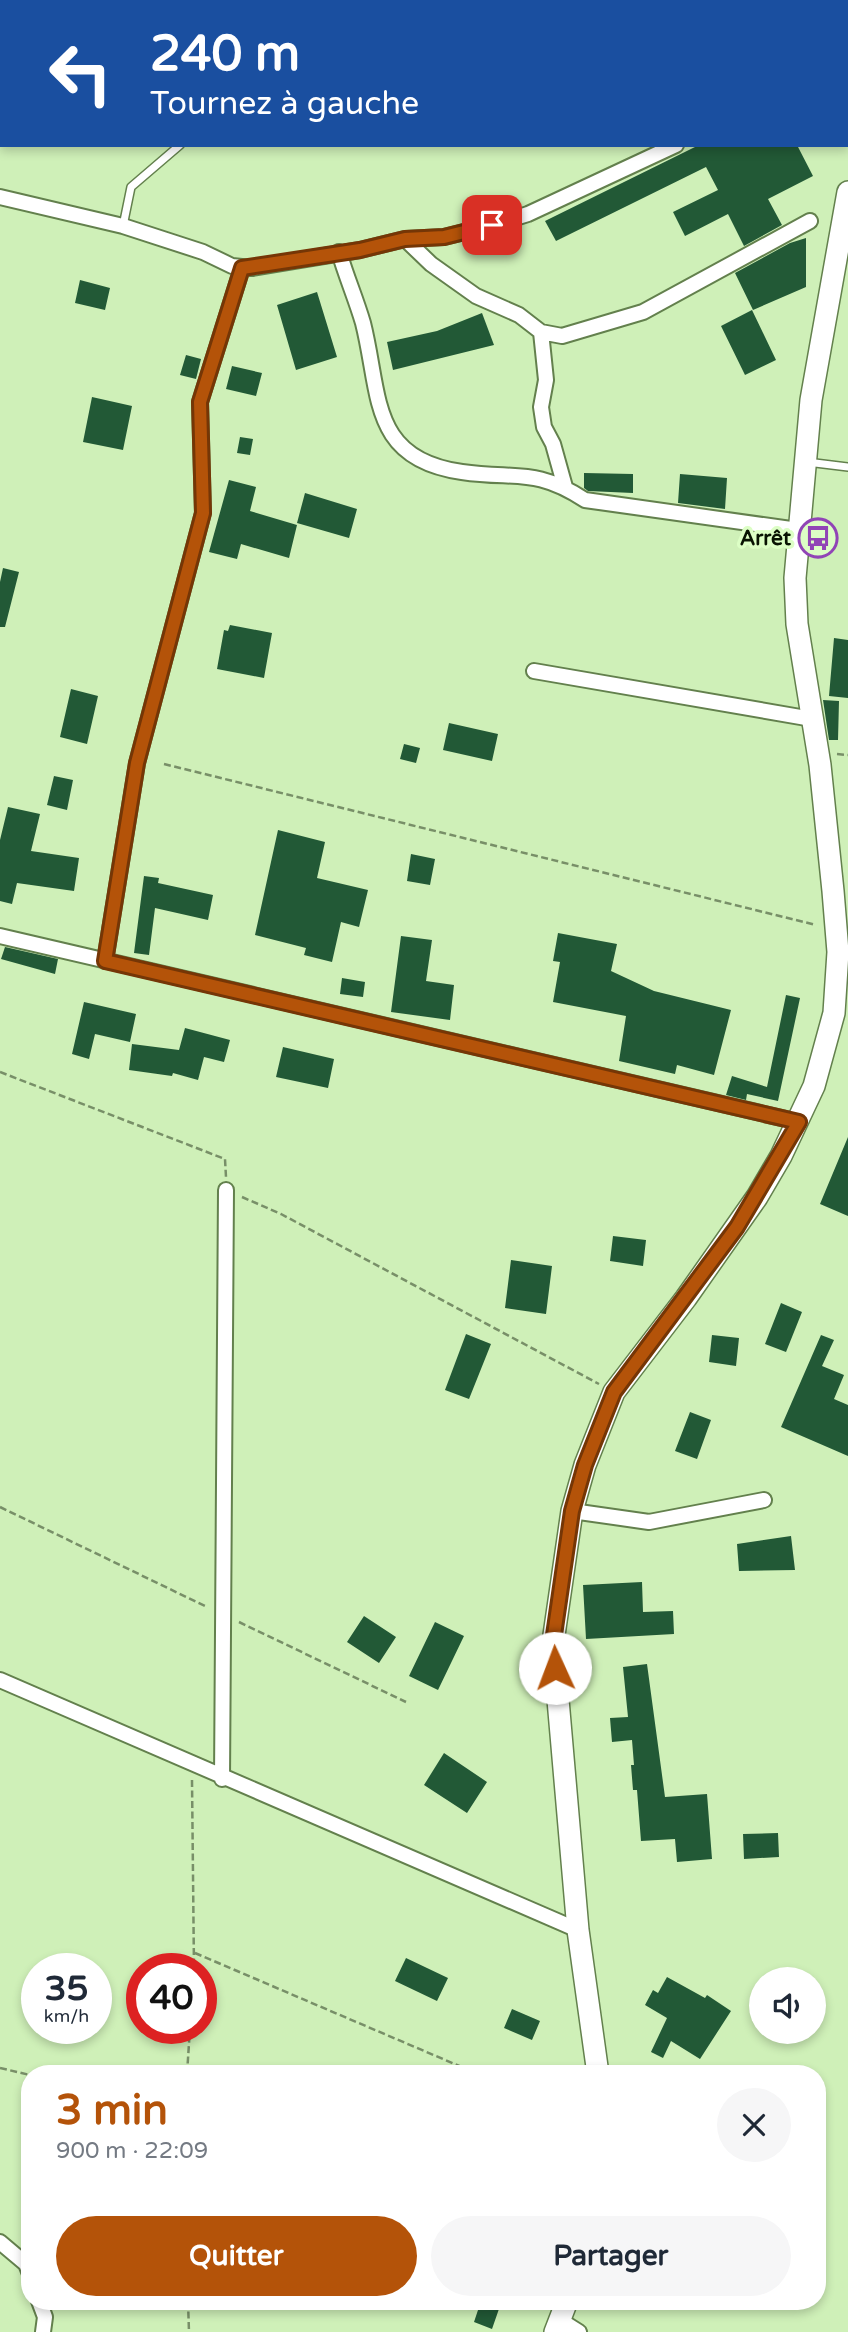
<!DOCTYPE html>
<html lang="fr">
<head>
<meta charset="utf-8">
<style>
	:root { --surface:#fff; --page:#f6f6f7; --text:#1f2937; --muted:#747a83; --accent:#b45309 }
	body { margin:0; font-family:"Varela Round",sans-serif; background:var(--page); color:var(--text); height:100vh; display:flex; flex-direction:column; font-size:26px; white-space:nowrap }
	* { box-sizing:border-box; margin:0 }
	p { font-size:23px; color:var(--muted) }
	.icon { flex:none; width:38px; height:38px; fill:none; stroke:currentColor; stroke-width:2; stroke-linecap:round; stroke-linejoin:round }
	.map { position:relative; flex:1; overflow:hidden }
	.drawer { position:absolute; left:21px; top:2065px; width:805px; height:245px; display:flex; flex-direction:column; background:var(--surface); border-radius:28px; box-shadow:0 4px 10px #0003 }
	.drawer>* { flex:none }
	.guide { position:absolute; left:0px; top:0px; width:849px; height:147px; box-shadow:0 4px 10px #0003; background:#1a4fa0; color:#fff; overflow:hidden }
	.controls { position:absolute; left:749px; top:1967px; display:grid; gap:14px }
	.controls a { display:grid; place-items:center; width:77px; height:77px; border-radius:50%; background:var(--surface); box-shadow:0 4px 10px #0003; font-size:35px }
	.speed { position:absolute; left:21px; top:1953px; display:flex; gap:14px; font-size:35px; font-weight:700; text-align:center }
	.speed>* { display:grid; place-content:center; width:91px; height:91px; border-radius:50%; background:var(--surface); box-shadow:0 4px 10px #0003; line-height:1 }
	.speed small { font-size:18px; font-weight:400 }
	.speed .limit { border:10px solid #d22; background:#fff; color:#111 }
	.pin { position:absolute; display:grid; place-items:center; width:60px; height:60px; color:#fff; margin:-30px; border-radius:14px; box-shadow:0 4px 10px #0006 }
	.me { position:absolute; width:77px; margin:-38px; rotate:358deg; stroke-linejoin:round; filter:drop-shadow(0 0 5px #0008) }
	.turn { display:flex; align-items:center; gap:24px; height:147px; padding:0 35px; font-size:32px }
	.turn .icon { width:91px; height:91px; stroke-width:2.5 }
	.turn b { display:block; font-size:49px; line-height:60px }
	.round { display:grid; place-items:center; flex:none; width:74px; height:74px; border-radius:37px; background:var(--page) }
	.overview { display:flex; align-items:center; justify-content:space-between; height:119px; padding:0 35px }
	h1 { font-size:42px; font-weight:800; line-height:52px; color:var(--accent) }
	.primary-button { display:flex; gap:14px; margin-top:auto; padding:14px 35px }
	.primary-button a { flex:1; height:80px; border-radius:42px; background:var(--accent); color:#fff; font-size:28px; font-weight:800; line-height:80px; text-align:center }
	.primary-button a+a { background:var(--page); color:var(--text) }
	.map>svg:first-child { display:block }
</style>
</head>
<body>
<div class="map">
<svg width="848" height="2332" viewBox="0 0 848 2332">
	<rect width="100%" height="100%" fill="#cff0b8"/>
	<path fill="#225936" d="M699 145H797L813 176 768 199 782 225 744 246 728 214 685 236 673 212 718 190 706 167 556 241 545 221Z
		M806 238V287L753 310 735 273 790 243Z
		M80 280 110 288 105 310 75 303Z
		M317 292 337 357 296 370 277 305Z
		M752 310 776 360 745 375 721 326Z
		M482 313 494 345 393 370 387 342 437 331Z
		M186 355 201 359 196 379 180 375Z
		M232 366 262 373 256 396 226 389Z
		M92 397 132 406 123 450 83 442Z
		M240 437 253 439 250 455 237 453Z
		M584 473 633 474V493L588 491 584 488Z
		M680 474 727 478 725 509 678 503Z
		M229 480 256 487 250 511 297 525 289 558 241 544 237 559 209 552Z
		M305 493 357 509 349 538 297 523Z
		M3 568 19 572 5 627H0V582Z
		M230 625 272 633 264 678 217 669 224 630 228 631Z
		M834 638 848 640V698L829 696Z
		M71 689 98 696 87 744 60 737Z
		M823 700 839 701 838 740H829Z
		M449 723 498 734 492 761 443 750Z
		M404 744 420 748 416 763 400 759Z
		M54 776 73 780 67 810 47 805Z
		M8 807 40 814 31 851 79 858 74 891 17 883 12 904 0 901V840Z
		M278 830 325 842 317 878 368 890 359 927 341 922 332 962 304 955 306 948 255 935Z
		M411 854 435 859 430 885 407 881Z
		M144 876 159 878 158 883 213 895 208 920 155 908 149 955 134 953Z
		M558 933 617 944 611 971 654 991 731 1010 714 1075 677 1065 675 1074 619 1061 626 1016 553 1002 560 962 553 961Z
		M401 936 432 940 426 981 454 985 450 1020 391 1012Z
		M5 947 58 959 55 974 1 959Z
		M342 978 365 982 363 997 340 994Z
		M786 995 800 998 778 1101 747 1094 746 1100 726 1095 732 1076 767 1087Z
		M84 1002 136 1014 130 1042 95 1034 89 1059 72 1054Z
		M185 1028 230 1040 224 1062 204 1057 198 1080 173 1073 172 1076 129 1070 132 1044 179 1050Z
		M283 1047 334 1059 328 1088 276 1077Z
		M848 1137V1216L820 1204Z
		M613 1236 646 1240 643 1266 610 1261Z
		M511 1260 552 1266 546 1314 505 1308Z
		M781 1303 802 1312 786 1352 765 1344Z
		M466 1334 491 1344 469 1399 445 1390Z
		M712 1335 739 1338 736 1366 709 1362Z
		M821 1335 834 1340 822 1366 844 1375 834 1399 848 1405V1456L781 1427Z
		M690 1412 711 1420 697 1459 675 1451Z
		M791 1536 795 1570 739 1571 737 1544Z
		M642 1582 643 1612 673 1611 674 1634 586 1639 583 1585Z
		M364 1616 396 1637 379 1663 347 1642Z
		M435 1622 464 1636 438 1690 409 1676Z
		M647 1664 665 1797 707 1794 712 1859 677 1862 675 1839 641 1841 637 1790H633L631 1765H634L632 1740 612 1742 610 1718 628 1717 623 1667Z
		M444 1753 487 1782 467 1813 424 1785Z
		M778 1833 779 1857 744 1859 743 1834Z
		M406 1958 448 1978 437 2001 395 1981Z
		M667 1977 705 1998 707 1995 731 2011 700 2059 671 2041 663 2058 651 2052 667 2018 645 2005 653 1990 658 1993Z
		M512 2009 540 2021 532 2040 504 2028Z
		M481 2301 500 2306 492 2329 474 2322Z"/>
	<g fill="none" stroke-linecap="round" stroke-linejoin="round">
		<g stroke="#63804d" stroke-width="10">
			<path id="lane" d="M352 2 354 0
				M123 226 131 187 180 145
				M807 462 848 467"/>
		</g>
		<g stroke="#63804d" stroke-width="18">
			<path id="street" d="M847 61 848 60
				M0 197 123 226 203 252 232 266 252 268 360 250 405 239 444 237 493 225 528 214 676 145
				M405 239 431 264 476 296 519 315 541 332 562 336 643 312 810 221
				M339 252C346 276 356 299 363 323 381 394 369 459 462 472 515 480 535 467 585 500L798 530
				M541 332 546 380 541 407 544 427 553 444 565 487
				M534 671 812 719
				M0 936 799 1122
				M105 961 137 763 203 513 200 402 242 268
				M572 1511 649 1522 764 1500
				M0 1680 578 1930
				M222 1779 226 1190
				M0 2242 26 2264 30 2274
				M39 2301 45 2317 43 2332
				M560 2320 579 2332"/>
		</g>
		<g stroke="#63804d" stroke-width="24">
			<path id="secondary" d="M598 2074 578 1930 553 1642 572 1511 585 1465 614 1392 686 1298 757 1197 781 1156 814 1086 834 1013 838 952 833 891 820 765 797 624 795 578 811 400 848 192
				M555 2332 567 2301"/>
		</g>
		<path stroke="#788f68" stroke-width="2.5" stroke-dasharray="7 3.5" stroke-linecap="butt" d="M837 754 848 755
			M164 764 816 925
			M0 1072 225 1159 226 1177
			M242 1197 281 1214 599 1384
			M0 1507 207 1607
			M239 1622 406 1702
			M192 1780 194 1969
			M195 1953 478 2074
			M0 2068 30 2075
			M187 2074 190 2028
			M188 2301 189 2332"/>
		<use href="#lane" stroke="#fff" stroke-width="7"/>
		<use href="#street" stroke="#fff" stroke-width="14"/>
		<use href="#secondary" stroke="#fff" stroke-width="21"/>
	</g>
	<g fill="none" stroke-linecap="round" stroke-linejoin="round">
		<g stroke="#753606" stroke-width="18">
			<path id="route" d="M492 225 444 237 405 239 360 250 242 268 200 402 203 513 137 763 105 961 799 1122 737 1227 614 1392 585 1465 572 1511 553 1642 555 1668"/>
		</g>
		<use href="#route" stroke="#b45309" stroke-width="12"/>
	</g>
	<defs>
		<g id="bus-ring" transform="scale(2.0125)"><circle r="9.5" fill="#dcfec5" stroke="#9144b6" stroke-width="1.5"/><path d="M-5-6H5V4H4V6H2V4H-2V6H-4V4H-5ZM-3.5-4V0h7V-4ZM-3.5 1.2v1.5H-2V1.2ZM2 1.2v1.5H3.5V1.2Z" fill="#9144b6"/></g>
	</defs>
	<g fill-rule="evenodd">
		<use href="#bus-ring" x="818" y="538"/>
	</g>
	<g text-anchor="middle" stroke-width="7" stroke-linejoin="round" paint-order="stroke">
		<g font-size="21" font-weight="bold" fill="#081302" stroke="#dcfec5" text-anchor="end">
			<text x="791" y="545">Arrêt</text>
		</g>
	</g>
</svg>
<div class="controls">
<a><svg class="icon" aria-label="sound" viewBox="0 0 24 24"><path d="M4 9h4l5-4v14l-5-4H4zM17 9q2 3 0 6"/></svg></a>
</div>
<div class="speed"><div>35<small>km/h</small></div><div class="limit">40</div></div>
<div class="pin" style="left:492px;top:225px;background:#d93025"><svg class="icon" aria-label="arrive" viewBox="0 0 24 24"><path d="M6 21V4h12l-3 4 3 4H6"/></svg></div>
<svg class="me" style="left:555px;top:1668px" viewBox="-20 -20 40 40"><circle r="19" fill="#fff"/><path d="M0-13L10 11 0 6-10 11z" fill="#b45309"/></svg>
<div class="guide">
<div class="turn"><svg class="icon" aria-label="left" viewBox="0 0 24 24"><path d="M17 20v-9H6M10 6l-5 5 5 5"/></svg><div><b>240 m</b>Tournez à gauche</div></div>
</div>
<section class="drawer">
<div class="overview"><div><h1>3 min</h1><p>900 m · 22:09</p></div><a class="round"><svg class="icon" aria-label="close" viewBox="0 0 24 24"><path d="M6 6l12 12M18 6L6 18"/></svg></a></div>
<div class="primary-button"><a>Quitter</a><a>Partager</a></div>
</section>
</div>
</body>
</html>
